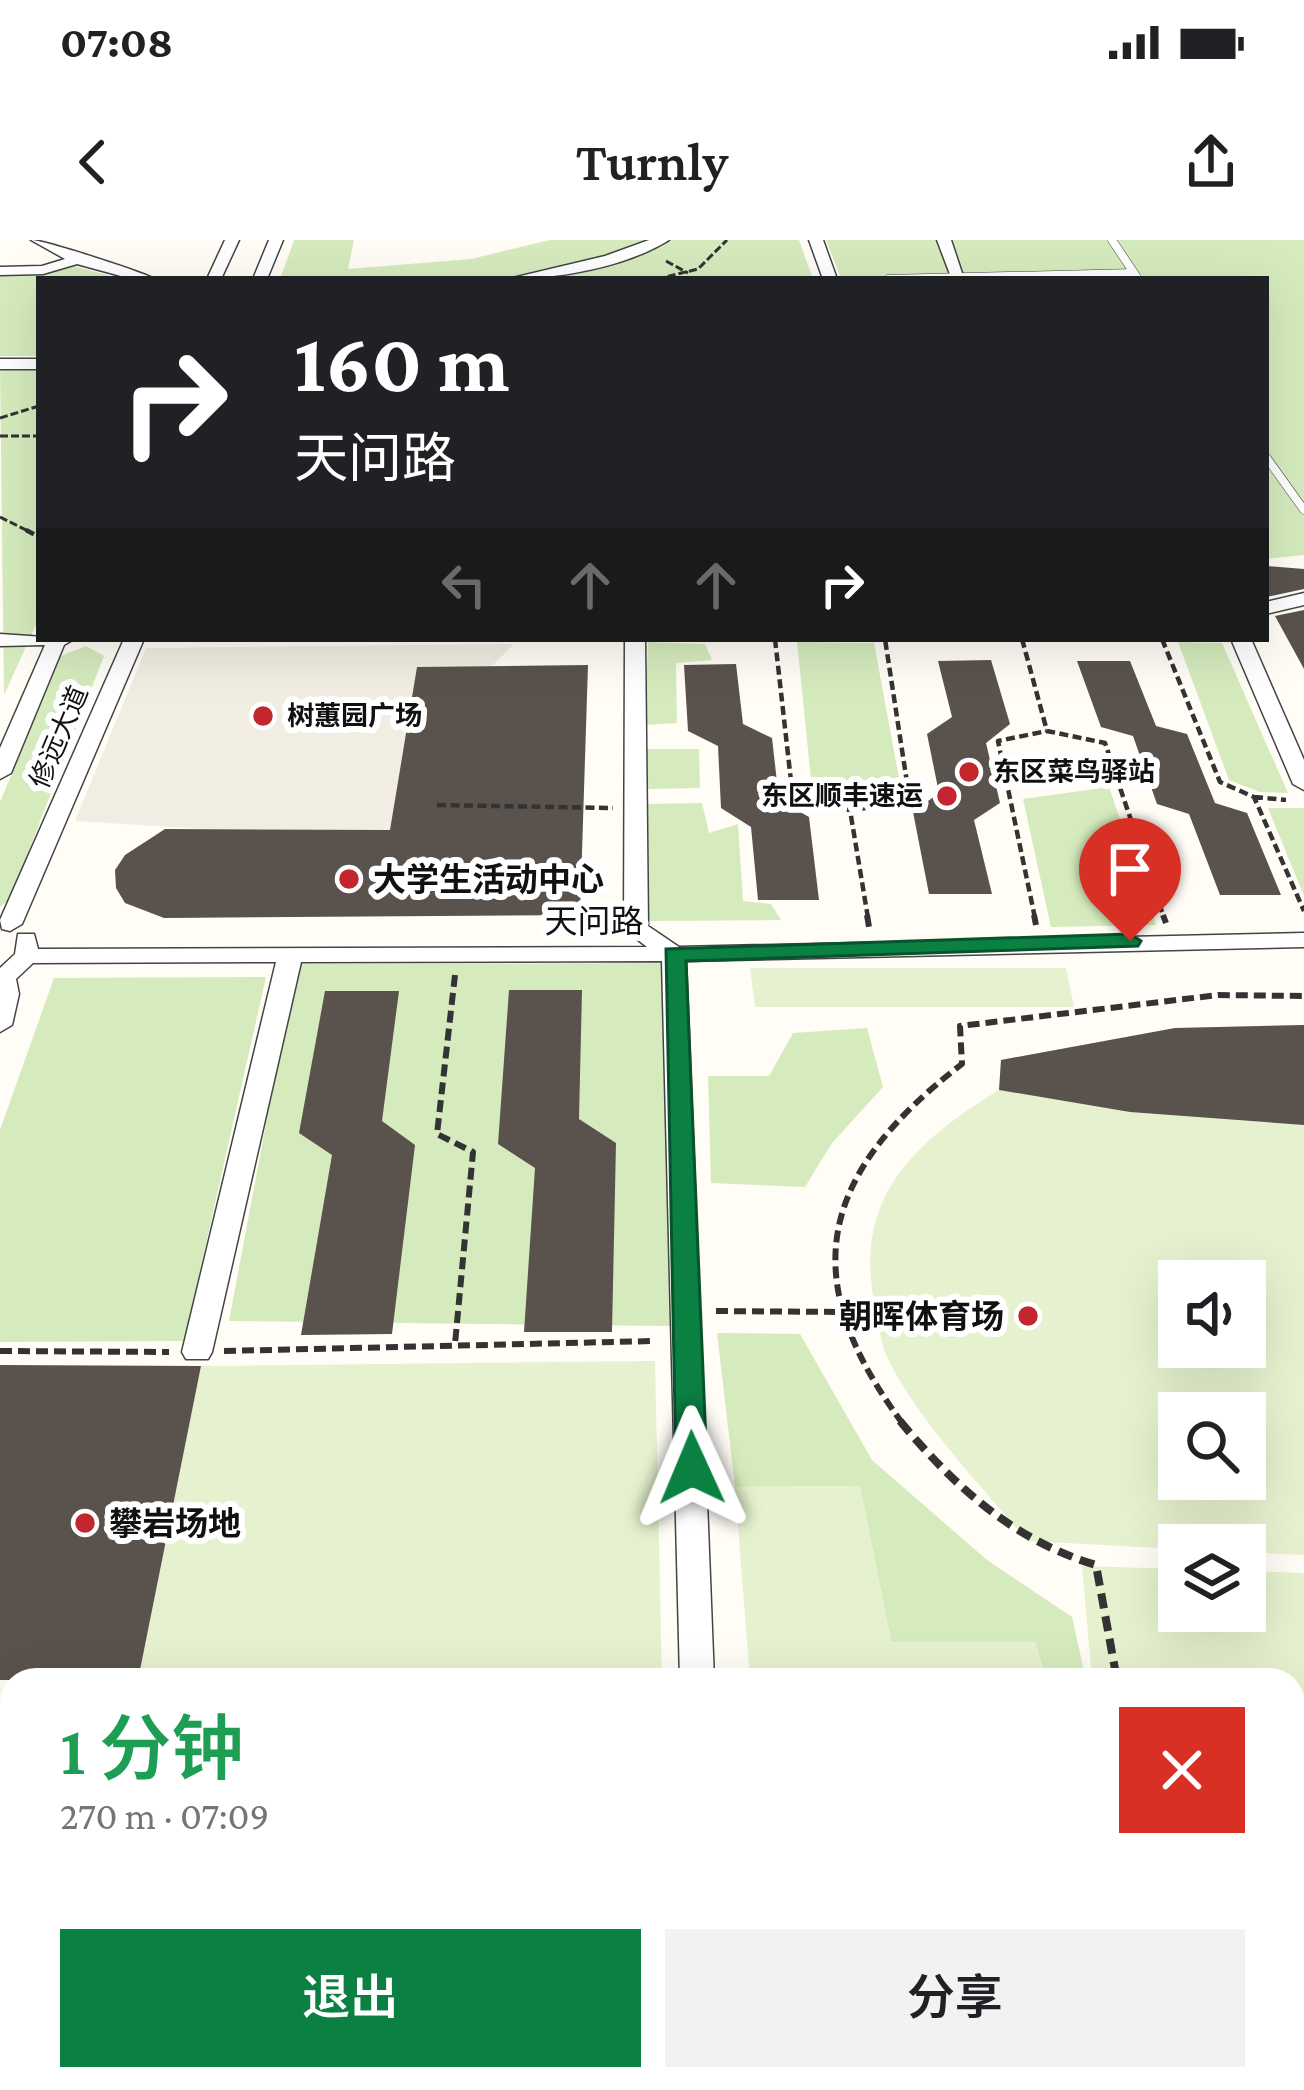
<!DOCTYPE html>
<html lang="zh">
<head>
<meta charset="utf-8">
<style>
	:root { --surface:#fff; --page:#f2f2f2; --text:#202124; --muted:#757577; --accent:#0b8043 }
	body { margin:0; font-family:"Crimson Pro","Noto Sans SC",serif; background:var(--page); color:var(--text); height:100vh; display:flex; flex-direction:column; font-size:45px; white-space:nowrap }
	* { box-sizing:border-box; margin:0 }
	p { font-size:39px; color:var(--muted) }
	.icon { flex:none; width:66px; height:66px; fill:none; stroke:currentColor; stroke-width:2; stroke-linecap:round; stroke-linejoin:round }
	.map { position:relative; flex:1; overflow:hidden }
	.drawer { position:absolute; left:0px; top:1428px; width:1305px; height:423px; display:flex; flex-direction:column; background:var(--surface); border-radius:36px 36px 0 0; box-shadow:0 12px 48px #0002 }
	.drawer>* { flex:none }
	.guide { position:absolute; left:36px; top:36px; width:1233px; height:366px; border-radius:0px; box-shadow:0 12px 48px #0002; background:#202124; color:#fff; overflow:hidden }
	.tools { position:absolute; left:1158px; top:1020px; display:grid; gap:24px }
	.tools a { display:grid; place-items:center; width:108px; height:108px; border-radius:0px; background:var(--surface); box-shadow:0 12px 48px #0002; font-size:60px }
	.pin { position:absolute; display:grid; place-items:center; width:102px; height:102px; color:#fff; margin:-123px -51px; border-radius:50% 50% 50% 0; rotate:-45deg; box-shadow:0 0 12px #0007 }
	.pin .icon { rotate:45deg }
	.me { position:absolute; width:132px; margin:-66px; rotate:359deg; stroke-linejoin:round; filter:drop-shadow(0 0 9px #0008) }
	.turn { display:flex; align-items:center; gap:42px; height:252px; padding:0 60px; font-size:54px }
	.turn .icon { width:156px; height:156px; stroke-width:2.5 }
	.turn b { display:block; font-size:84px; line-height:102px }
	.lanes { display:flex; align-items:center; height:114px; padding:0 60px; background:#0003; justify-content:center; gap:60px; direction:ltr }
	.lanes .off { opacity:.35 }
	.round { display:grid; place-items:center; flex:none; width:126px; height:126px; border-radius:0px; background:var(--page) }
	.summary { display:flex; align-items:center; justify-content:space-between; height:204px; padding:0 60px }
	h1 { font-size:72px; font-weight:600; line-height:90px; color:#1e9e55 }
	.primary-button { display:flex; gap:24px; margin-top:auto; padding:24px 60px }
	.primary-button a { flex:1; height:138px; border-radius:0px; background:var(--accent); color:#fff; font-size:48px; font-weight:600; line-height:138px; text-align:center }
	.primary-button a+a { background:var(--page); color:var(--text) }
	.status { display:flex; justify-content:space-between; align-items:center; height:84px; padding:0 60px; background:var(--surface); direction:ltr }
	.status svg { height:33px; fill:currentColor }
	header { display:flex; justify-content:space-between; align-items:center; height:156px; padding:0 60px; background:var(--surface); font-size:54px; font-weight:600 }
	.map>svg:first-child { display:block }
</style>
</head>
<body>
<div class="status"><b>07:08</b><svg viewBox="0 0 49 12"><path d="M0 12V9h3v3zM5 12V6h3v6zM10 12V3h3v9zM15 12V0h3v12zM26 1h20v11H26zM47 4h2v5h-2z"/></svg></div>
<header><svg class="icon" aria-label="back" viewBox="0 0 24 24"><path d="M15 5l-7 7 7 7"/></svg>Turnly<svg class="icon" aria-label="share" viewBox="0 0 24 24"><path d="M12 15V3M7 8l5-5 5 5M5 13v7h14v-7"/></svg></header>
<div class="map">
<svg width="1304" height="1850" viewBox="0 0 1304 1850">
	<rect width="100%" height="100%" fill="#fffdf5"/>
	<path fill="#d5ebbd" d="M294 0H354L348 29 471 19 550 0H799L813 39H280Z
		M826 0H1304V315L1266 319V39H841Z
		M74 26 121 39H39V116H0V34Z
		M0 129H39V378L4 455Z
		M648 402 705 404 712 420 676 423 677 483 645 485Z
		M797 402 874 403 899 538C867 563 846 556 811 539Z
		M1178 402 1222 403 1288 553 1260 552 1229 540Z
		M86 406 104 416 10 659 0 667V562L61 416Z
		M645 509H699L700 548 647 549Z
		M1109 547 1156 685 1051 687 1023 559Z
		M702 563 709 593 738 584 743 661 771 664 781 680 648 681 644 564Z
		M1268 568H1304V656Z
		M665 723 672 1086 229 1081 296 724Z
		M266 737 184 1101 0 1102V890L54 738Z
		M867 788 883 847 832 903 805 947 711 943 708 836H769L793 793Z
		M717 1093 800 1094 872 1220 987 1320 1072 1377 1086 1440H1047L1035 1402H891L860 1246 735 1247Z"/>
	<path fill="#e6f2cf" fill-rule="evenodd" d="M750 728H1066L1074 767H755Z
		M1304 785V1315L1245 1312V1305L1179 1309 1027 1301C982 1246 917 1180 887 1117 881 1104 879 1086 876 1072 851 960 911 904 999 850L1001 820 1175 788ZM1179 1041H1245V1107H1179ZM1179 1173H1245V1239H1179Z
		M655 1121 662 1440H138L201 1126Z
		M860 1246 891 1402H1035L1047 1440H750L735 1247Z
		M1082 1326 1179 1329V1371H1245V1331L1304 1333V1499H1293V1440H1092Z"/>
	<path fill="#f1ede2" d="M514 404 491 427 417 428 395 559 396 590 238 591 75 581 146 408Z"/>
	<path fill="#5a524d" d="M1266 326 1304 329V349L1266 357Z
		M1304 370V429L1275 376Z
		M991 420 1010 484 986 503 1000 563 974 580 992 654H929L913 572 939 553 927 494 952 477 938 421Z
		M1077 421H1130L1156 486 1187 494 1215 563 1247 573 1281 655H1220L1189 574 1157 564 1133 496 1101 487Z
		M736 424 743 484 772 498 779 560 809 577 819 660H758L751 587 721 568 718 506 688 491 684 425Z
		M588 425 580 675 164 678 125 663 116 648 115 630 125 615 165 589 390 590 417 427Z
		M509 750H582L579 879 616 903 612 1092H524L535 928 498 904Z
		M325 751H399L382 881 415 905 392 1094 301 1095 332 915 299 893Z
		M1304 785V885L1130 872 999 850 1001 820 1175 788Z
		M0 1125 201 1126 138 1440H0Z"/>
	<g fill="none" stroke-linecap="round" stroke-linejoin="round">
		<g stroke="#444" stroke-width="9">
			<path id="lane" d="M1112 0 1136 36
				M888 39 1134 33
				M1266 217 1304 270"/>
		</g>
		<g stroke="#444" stroke-width="3">
			<path id="street" d="M31 0C44 0 142 32 155 39H132L77 24 43 34 0 35V27L42 26 65 19Z
				M225 0H239L221 39H207Z
				M269 0H283L267 39H253Z
				M649 0H669C626 27 558 39 508 39L605 16Z
				M809 0H823L837 39H823Z
				M937 0H951L964 39 951 37Z
				M0 119H39V129H0Z
				M1304 353V365L1266 374V362Z
				M0 394 74 399 64 405 11 533 0 539V508L45 405 0 406Z
				M124 399H144L22 684 10 691 2 689 0 680Z
				M625 399H645L648 686 679 707 1304 693V707L686 721 714 1440H680L662 721 301 722 212 1112 208 1119H186L182 1112 276 722 33 723 16 739 19 754 12 785 0 792V728L15 714 18 694H34L38 709 647 707 624 689Z
				M1231 399H1251L1304 520V550L1293 544Z
				M1293 1495H1304V1525H1293Z
				M0 1496H12V1526H0Z
				M497 1839H537L533 1850H493Z"/>
		</g>
		<g stroke="#333" stroke-width="3">
			<path id="secondary" d="M1293 1725H1304V1821H1293Z
				M0 1761H12V1815H0Z"/>
		</g>
		<path stroke="#333" stroke-width="3" stroke-dasharray="8 3" stroke-linecap="butt" d="M666 21 688 33
			M657 39 698 29 727 0
			M0 178 39 166
			M0 196H39
			M0 277 32 293"/>
		<path stroke="#333" stroke-width="4.5" stroke-dasharray="9 4.5" stroke-linecap="butt" d="M26 290 39 297
			M775 399 793 559 849 570
			M1022 399 1047 491 1105 503 1164 678
			M1162 399 1220 542 1254 557 1304 671
			M1254 557 1286 560
			M437 565 613 568
			M868 678 850 570 910 562 885 399
			M1035 678 998 501 1047 491"/>
		<path stroke="#333" stroke-width="6" stroke-dasharray="12 6" stroke-linecap="butt" d="M867 675 869 687
			M1034 675 1036 685
			M1163 675 1166 683
			M455 735 437 894 473 912 455 1104
			M716 1071 841 1072
			M0 1111 169 1112
			M224 1111 655 1101
			M903 1184C794 1038 819 934 962 824L960 786 1218 755 1304 756"/>
		<path stroke="#333" stroke-width="8" stroke-dasharray="15 8" stroke-linecap="butt" d="M900 1181C955 1247 1013 1300 1096 1325L1117 1440"/>
		<use href="#lane" stroke="#fff" stroke-width="8"/>
		<use href="#street" fill="#fff" fill-rule="evenodd"/>
		<use href="#secondary" fill="#fff6b0" fill-rule="evenodd"/>
	</g>
	<path fill="#0b8043" stroke="#07532c" stroke-width="3" d="M1130 694 1141 701 1138 706 686 721 707 1228 692 1240 680 1237 676 1228 666 709Z"/>
	<g fill="#c4262e" stroke="#fff" stroke-width="4.5">
		<circle cx="263" cy="476" r="12"/>
		<circle cx="969" cy="532" r="12"/>
		<circle cx="947" cy="556" r="12"/>
		<circle cx="349" cy="639" r="12"/>
		<circle cx="1028" cy="1076" r="12"/>
		<circle cx="85" cy="1283" r="12"/>
	</g>
	<g text-anchor="middle" stroke-width="12" stroke-linejoin="round" paint-order="stroke">
		<g font-size="27" font-weight="bold" fill="#111" stroke="#fff" text-anchor="start">
			<text x="287" y="485">树蕙园广场</text>
			<text x="993" y="541">东区菜鸟驿站</text>
			<text x="923" y="565" text-anchor="end">东区顺丰速运</text>
		</g>
		<g font-size="27" fill="#111" stroke="#fff">
			<text transform="translate(59 497) rotate(-67)" y="9">修远大道</text>
		</g>
		<g font-size="33" font-weight="bold" fill="#111" stroke="#fff" text-anchor="start">
			<text x="373" y="651">大学生活动中心</text>
			<text x="1004" y="1088" text-anchor="end">朝晖体育场</text>
			<text x="109" y="1295">攀岩场地</text>
		</g>
		<g font-size="33" fill="#111" stroke="#fff">
			<text x="594" y="693">天问路</text>
		</g>
	</g>
</svg>
<div class="tools">
<a><svg class="icon" aria-label="sound" viewBox="0 0 24 24"><path d="M4 9h4l5-4v14l-5-4H4zM17 9q2 3 0 6"/></svg></a>
<a><svg class="icon" aria-label="search" viewBox="0 0 24 24"><circle cx="10" cy="10" r="6"/><path d="M15 15l6 6"/></svg></a>
<a><svg class="icon" aria-label="layers" viewBox="0 0 24 24"><path d="M12 4l9 5-9 5-9-5zM3 14l9 5 9-5"/></svg></a>
</div>
<div class="pin" style="left:1130px;top:701px;background:#d93025"><svg class="icon" aria-label="arrive" viewBox="0 0 24 24"><path d="M6 21V4h12l-3 4 3 4H6"/></svg></div>
<svg class="me" style="left:692px;top:1228px" viewBox="-20 -20 40 40"><path d="M0-17L14 15 0 8-14 15z" fill="#0b8043" stroke="#fff" stroke-width="4"/></svg>
<div class="guide">
<div class="turn"><svg class="icon" aria-label="right" viewBox="0 0 24 24"><path d="M7 20v-9h11M14 6l5 5-5 5"/></svg><div><b>160 m</b>天问路</div></div>
<div class="lanes"><svg class="icon off" aria-label="left" viewBox="0 0 24 24"><path d="M17 20v-9H6M10 6l-5 5 5 5"/></svg><svg class="icon off" aria-label="ahead" viewBox="0 0 24 24"><path d="M12 20V5M6 11l6-6 6 6"/></svg><svg class="icon off" aria-label="ahead" viewBox="0 0 24 24"><path d="M12 20V5M6 11l6-6 6 6"/></svg><svg class="icon" aria-label="right" viewBox="0 0 24 24"><path d="M7 20v-9h11M14 6l5 5-5 5"/></svg></div>
</div>
<section class="drawer">
<div class="summary"><div><h1>1 分钟</h1><p>270 m · 07:09</p></div><a class="round" style="background:#d93025;color:#fff"><svg class="icon" aria-label="close" viewBox="0 0 24 24"><path d="M6 6l12 12M18 6L6 18"/></svg></a></div>
<div class="primary-button"><a>退出</a><a>分享</a></div>
</section>
</div>
</body>
</html>
